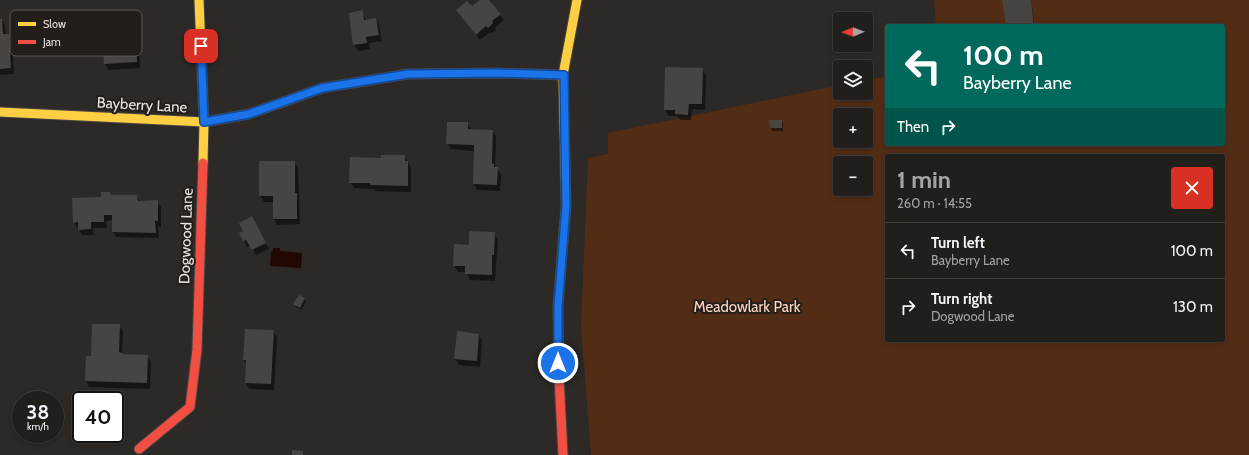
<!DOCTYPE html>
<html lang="en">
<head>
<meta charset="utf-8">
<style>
	:root { --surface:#211f1c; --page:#2d2c29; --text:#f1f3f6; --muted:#a2a2a3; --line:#3e3d3b; --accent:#a7a3a0 }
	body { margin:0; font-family:Cabin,sans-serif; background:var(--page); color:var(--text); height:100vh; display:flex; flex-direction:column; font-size:15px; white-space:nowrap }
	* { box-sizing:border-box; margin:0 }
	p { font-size:13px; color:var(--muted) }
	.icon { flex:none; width:22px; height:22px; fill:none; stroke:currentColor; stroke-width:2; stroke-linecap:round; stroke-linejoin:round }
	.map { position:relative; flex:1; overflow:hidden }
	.details { position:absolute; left:885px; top:154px; width:340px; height:188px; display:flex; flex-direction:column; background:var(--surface); border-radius:4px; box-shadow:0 2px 6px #0003,0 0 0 1px var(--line) }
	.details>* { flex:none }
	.guide { position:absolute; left:885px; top:24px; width:340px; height:122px; border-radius:4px; box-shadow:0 2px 6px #0003,0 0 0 1px var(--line); background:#00695c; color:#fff; overflow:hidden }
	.needle { width:26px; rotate:269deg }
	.fabs { position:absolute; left:833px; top:12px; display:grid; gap:8px }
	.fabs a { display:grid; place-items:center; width:40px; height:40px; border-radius:4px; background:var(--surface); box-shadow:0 2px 6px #0003,0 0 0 1px var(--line); font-size:20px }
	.speed { position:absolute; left:12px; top:391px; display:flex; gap:8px; font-size:20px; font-weight:700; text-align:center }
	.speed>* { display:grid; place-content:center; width:52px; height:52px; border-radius:50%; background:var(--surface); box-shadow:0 2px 6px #0003,0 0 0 1px var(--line); line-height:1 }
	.speed small { font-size:10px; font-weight:400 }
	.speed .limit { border:2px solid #111; border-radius:6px; background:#fff; color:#111 }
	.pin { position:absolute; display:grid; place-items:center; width:34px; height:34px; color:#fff; margin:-17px; border-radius:8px; box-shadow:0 2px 6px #0006 }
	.me { position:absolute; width:44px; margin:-22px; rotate:0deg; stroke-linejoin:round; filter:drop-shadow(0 0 3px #0008) }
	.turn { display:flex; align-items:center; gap:14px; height:84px; padding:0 12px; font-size:18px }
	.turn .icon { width:52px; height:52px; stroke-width:2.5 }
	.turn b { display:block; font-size:28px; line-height:34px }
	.then { display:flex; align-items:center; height:38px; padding:0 12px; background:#0003; gap:8px; font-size:15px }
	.round { display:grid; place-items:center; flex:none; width:42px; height:42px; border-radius:4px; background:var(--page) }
	.summary { display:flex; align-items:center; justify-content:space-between; height:68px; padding:0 12px }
	h1 { font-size:24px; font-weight:700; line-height:30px; color:var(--accent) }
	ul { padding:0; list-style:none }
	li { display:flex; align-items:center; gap:12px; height:56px; padding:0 12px; border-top:1px solid var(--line) }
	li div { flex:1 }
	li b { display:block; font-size:15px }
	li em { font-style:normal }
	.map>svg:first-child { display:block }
</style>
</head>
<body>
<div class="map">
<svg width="1249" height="455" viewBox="0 0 1249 455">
	<rect width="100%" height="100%" fill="#2c2926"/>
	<path fill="#532c16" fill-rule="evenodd" d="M934 0H1249V455H591L581 326 588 158 608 154V133L840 85V93H866V80L887 76V144H1223V26H936ZM840 115H866V141H840ZM887 156H1223V340H887ZM840 163H866V189H840Z"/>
	<path fill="#230703" d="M273 248H280V251L302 253 301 268 270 266 271 252 273 251Z"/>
	<path fill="#0007" d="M481 0H488L504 20 495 28 496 30 492 33 490 32 480 40 457 10 472 8Z
		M1003 0H1031L1035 26H1007Z
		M362 12 366 20 376 19 379 25 382 41 369 43 370 49 358 51 354 45Z
		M0 20H2L5 26 6 35H8L12 41 14 74 0 75Z
		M114 28 118 34V40L135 38 139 44 140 68 108 70 105 64Z
		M702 69 706 75 705 110 692 109 691 120H680L677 116H668L665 109Z
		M770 121H782L783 123V131H772L771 128Z
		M467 123 471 129 493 131 496 137 495 167 497 168 501 174 500 191 477 190 474 184 475 151 451 149 447 143Z
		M405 156 411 168V192L375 191 374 189 354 188 350 182 381 159Z
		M294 162 298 168 300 224 277 225 274 219V202H264L260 196Z
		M110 193 112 196H137L140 202 157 201 161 207V227H158L159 238 116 237 113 231V220L106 221 107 228H93L94 235H82L74 222 102 198Z
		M251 218 269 249 256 255 251 245 247 247 240 234 244 232Z
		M494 233 498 239 495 281 470 280 466 272H458L454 266 470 246Z
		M304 299 306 302 301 310 296 307 294 304Z
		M119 325 123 331 122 355 147 356 151 362 150 389 89 387 86 381 87 357H92Z
		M273 331 277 337 274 390 249 389 246 383 247 364 244 360Z
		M479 335 482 341 480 367 459 365 455 359Z"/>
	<path fill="#474442" d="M480 0H489L501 14 492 21 493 23 488 28 486 26 476 35 456 10 467 1 472 6Z
		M1002 0H1031L1034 26H1006Z
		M363 10 364 20 376 18 379 35 366 37 367 43 353 45 349 13Z
		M0 19H2L3 34H9L11 68 0 69Z
		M115 27V39L136 37 137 62 104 64 102 28Z
		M665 67 703 68 702 104H689L688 115 675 114V110H664Z
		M769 120H782V128H770Z
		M447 122H468V129L493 130 492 163 494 164V167H498L497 185 473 184 474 145 446 144Z
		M381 155H405V161H408V186L370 185V183H349L350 157 381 158Z
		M259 161H295V193H297V219H273V196H259Z
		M101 192H110L111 195H137L138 201 158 200V221H155L156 233 112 232V215H104V222H91V229L78 230V222L73 223 72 198 101 197Z
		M252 216 266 243 252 250 246 240 243 241 239 233 243 231 239 223Z
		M469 231 495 232 494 255H492V275L465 274V266H453L454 244 469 245Z
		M299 295 305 298 300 308 293 304Z
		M92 324H120L119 352 122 353V354L148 355 147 383 85 381 86 356H91Z
		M245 329 274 330 271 384 245 383 246 360H243Z
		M457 331 479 334 477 361 454 359Z
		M292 450 303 451V455H292Z"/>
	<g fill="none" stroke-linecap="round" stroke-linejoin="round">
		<g stroke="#494745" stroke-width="11">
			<path id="slow" d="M199 0 204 122 203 163
				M0 112 204 122 249 114 286 101
				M564 230 566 206 563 75 577 0"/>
		</g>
		<g stroke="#494745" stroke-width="11">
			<path id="jam" d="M286 101 322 88 408 74 497 73 563 75
				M139 449 190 407 197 350 203 163
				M563 455 559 377 558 307 564 230"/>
		</g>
		<use href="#slow" stroke="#ffcf43" stroke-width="9"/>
		<use href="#jam" stroke="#f24e42" stroke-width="9"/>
	</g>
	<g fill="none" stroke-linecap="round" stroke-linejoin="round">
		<g stroke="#114b97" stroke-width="10">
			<path id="route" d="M201 46 204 122 249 114 322 88 408 74 497 73 564 75 566 206 558 307V363"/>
		</g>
		<use href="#route" stroke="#1a73e8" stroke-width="7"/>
	</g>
	<g text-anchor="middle" stroke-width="4" stroke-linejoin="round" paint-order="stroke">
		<g font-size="15" fill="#e9e4e2" stroke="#241e1b">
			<text transform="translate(142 105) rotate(3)" y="5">Bayberry Lane</text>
			<text transform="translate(186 236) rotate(-88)" y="5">Dogwood Lane</text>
		</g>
		<g font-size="15" fill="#fdd5c1" stroke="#241e1b">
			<text x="747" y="312">Meadowlark Park</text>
		</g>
	</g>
	<rect x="10" y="10" width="132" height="46" rx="6" fill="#241e1b" stroke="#5f5957" stroke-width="1"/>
	<rect x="18" y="22" width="18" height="4" fill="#ffcf43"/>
	<rect x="18" y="40" width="18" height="4" fill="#f24e42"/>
	<g font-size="11" fill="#e9e4e2">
		<text x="43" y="28">Slow</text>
		<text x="43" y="46">Jam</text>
	</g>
</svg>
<div class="fabs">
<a><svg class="needle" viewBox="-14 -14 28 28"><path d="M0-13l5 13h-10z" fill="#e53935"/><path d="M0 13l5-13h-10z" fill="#a2a2a3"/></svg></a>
<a><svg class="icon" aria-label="layers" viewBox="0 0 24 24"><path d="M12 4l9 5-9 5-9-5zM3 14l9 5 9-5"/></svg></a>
<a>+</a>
<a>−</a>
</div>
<div class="speed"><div>38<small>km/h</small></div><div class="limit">40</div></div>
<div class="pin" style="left:201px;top:46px;background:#d93025"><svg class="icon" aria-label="arrive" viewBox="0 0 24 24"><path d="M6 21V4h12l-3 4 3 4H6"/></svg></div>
<svg class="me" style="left:558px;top:363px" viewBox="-20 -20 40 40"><circle r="17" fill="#1a73e8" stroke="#fff" stroke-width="3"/><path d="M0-11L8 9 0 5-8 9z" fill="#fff"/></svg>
<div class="guide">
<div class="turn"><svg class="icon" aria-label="left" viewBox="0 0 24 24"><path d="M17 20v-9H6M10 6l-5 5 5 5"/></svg><div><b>100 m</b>Bayberry Lane</div></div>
<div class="then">Then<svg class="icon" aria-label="right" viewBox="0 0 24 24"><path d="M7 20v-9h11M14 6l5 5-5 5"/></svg></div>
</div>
<section class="details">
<div class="summary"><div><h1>1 min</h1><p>260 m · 14:55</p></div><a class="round" style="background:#d93025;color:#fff"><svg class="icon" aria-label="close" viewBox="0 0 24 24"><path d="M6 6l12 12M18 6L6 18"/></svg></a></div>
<ul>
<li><svg class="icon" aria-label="left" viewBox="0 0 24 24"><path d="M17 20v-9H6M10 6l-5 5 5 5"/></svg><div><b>Turn left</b><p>Bayberry Lane</p></div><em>100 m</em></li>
<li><svg class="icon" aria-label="right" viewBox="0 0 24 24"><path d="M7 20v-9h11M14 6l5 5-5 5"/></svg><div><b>Turn right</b><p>Dogwood Lane</p></div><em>130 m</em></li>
</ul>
</section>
</div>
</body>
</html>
